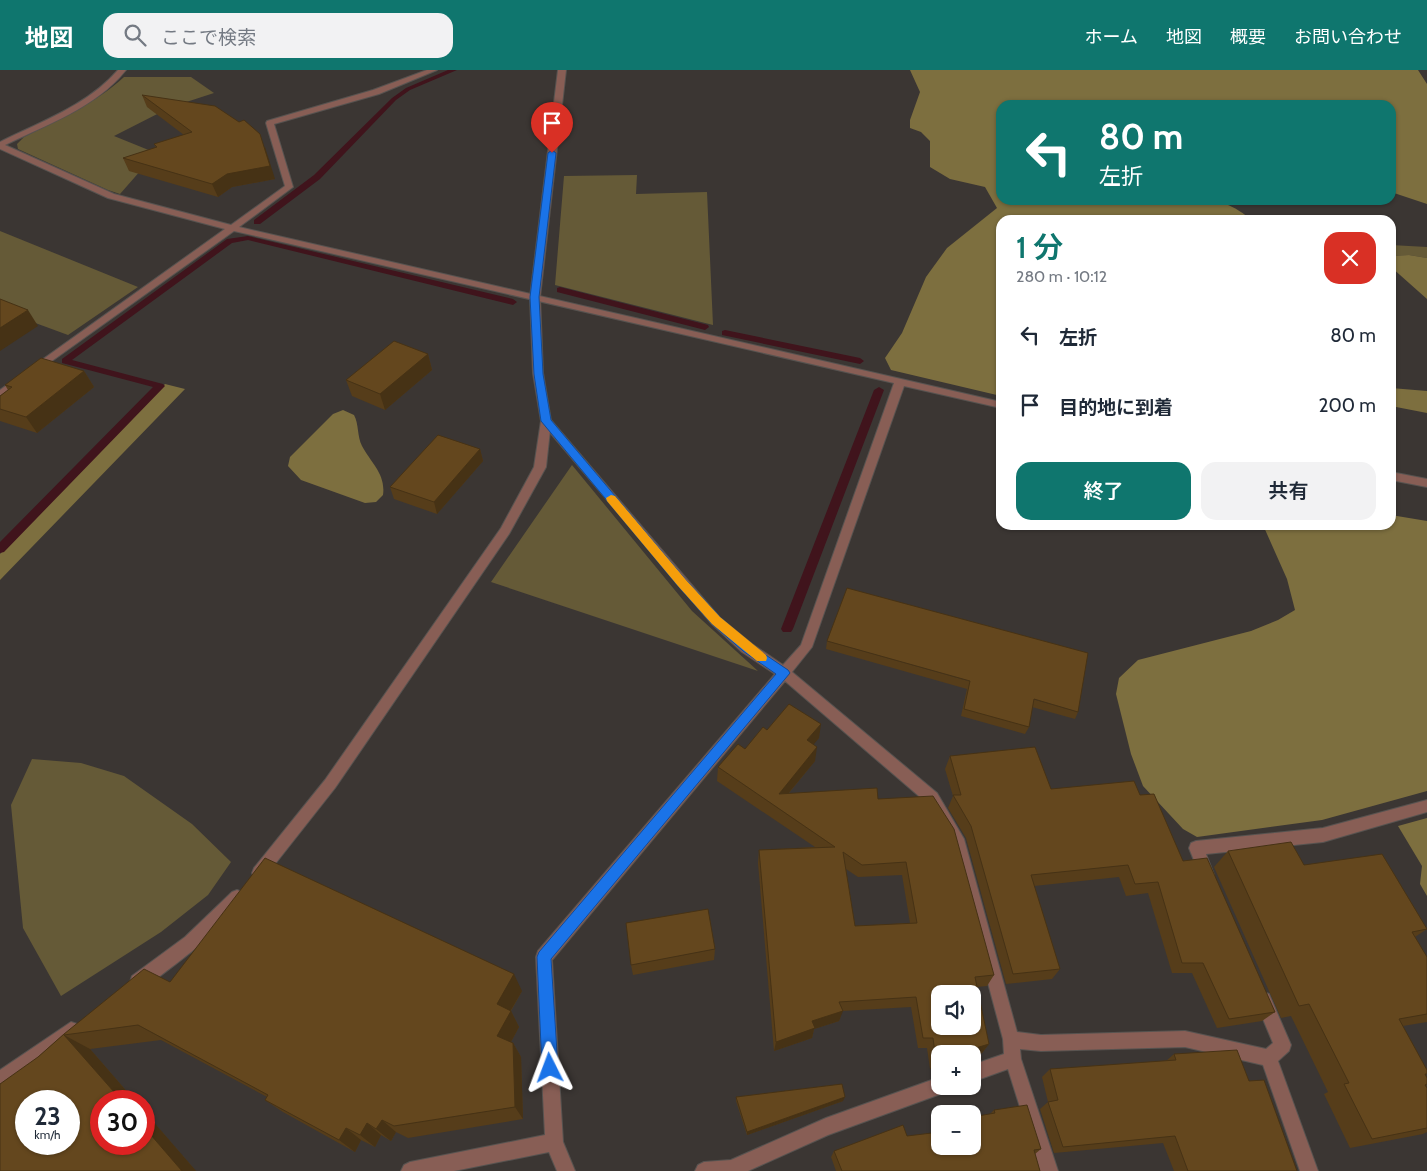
<!DOCTYPE html>
<html lang="ja">
<head>
<meta charset="utf-8">
<style>
	:root { --surface:#fff; --page:#f2f2f3; --text:#1f2937; --muted:#747a83; --accent:#0f766e }
	body { margin:0; font-family:Cabin,"Noto Sans JP",sans-serif; background:var(--page); color:var(--text); height:100vh; display:flex; flex-direction:column; font-size:19px; white-space:nowrap }
	* { box-sizing:border-box; margin:0 }
	p { font-size:16px; color:var(--muted) }
	.icon { flex:none; width:28px; height:28px; fill:none; stroke:currentColor; stroke-width:2; stroke-linecap:round; stroke-linejoin:round }
	.map { position:relative; flex:1; overflow:hidden }
	.drawer { position:absolute; left:996px; top:145px; width:400px; height:315px; display:flex; flex-direction:column; background:var(--surface); border-radius:15px; box-shadow:0 1px 4px #0004 }
	.drawer>* { flex:none }
	.hud { position:absolute; left:996px; top:30px; width:400px; height:105px; border-radius:15px; box-shadow:0 1px 4px #0004; background:#0f766e; color:#fff; overflow:hidden }
	.fabs { position:absolute; left:931px; top:915px; display:grid; gap:10px }
	.fabs a { display:grid; place-items:center; width:50px; height:50px; border-radius:10px; background:var(--surface); box-shadow:0 1px 4px #0004; font-size:25px }
	.speed { position:absolute; left:15px; top:1020px; display:flex; gap:10px; font-size:25px; font-weight:700; text-align:center }
	.speed>* { display:grid; place-content:center; width:65px; height:65px; border-radius:50%; background:var(--surface); box-shadow:0 1px 4px #0004; line-height:1 }
	.speed small { font-size:12px; font-weight:400 }
	.speed .limit { border:8px solid #d22; background:#fff; color:#111 }
	.pin { position:absolute; display:grid; place-items:center; width:42px; height:42px; color:#fff; margin:-51px -21px; border-radius:50% 50% 50% 0; rotate:-45deg; box-shadow:0 0 5px #0007 }
	.pin .icon { rotate:45deg }
	.me { position:absolute; width:55px; margin:-28px; rotate:357deg; stroke-linejoin:round; filter:drop-shadow(0 0 4px #0008) }
	.turn { display:flex; align-items:center; gap:18px; height:105px; padding:0 20px; font-size:22px }
	.turn .icon { width:65px; height:65px; stroke-width:2.5 }
	.turn b { display:block; font-size:35px; line-height:42px }
	.round { display:grid; place-items:center; flex:none; width:52px; height:52px; border-radius:15px; background:var(--page) }
	.summary { display:flex; align-items:center; justify-content:space-between; height:85px; padding:0 20px }
	h1 { font-size:30px; font-weight:600; line-height:38px; color:var(--accent) }
	.cta { display:flex; gap:10px; margin-top:auto; padding:10px 20px }
	.cta a { flex:1; height:58px; border-radius:15px; background:var(--accent); color:#fff; font-size:20px; font-weight:600; line-height:58px; text-align:center }
	.cta a+a { background:var(--page); color:var(--text) }
	ul { padding:0; list-style:none }
	li { display:flex; align-items:center; gap:15px; height:70px; padding:0 20px }
	li div { flex:1 }
	li b { display:block; font-size:19px }
	li em { font-style:normal }
	header { display:flex; align-items:center; gap:30px; box-sizing:border-box; height:70px; padding:0 25px; background:var(--accent); color:#fff }
	header strong { font-size:24px }
	nav { display:flex; gap:28px; margin-inline-start:auto; font-size:18px }
	.search { width:350px; height:45px; background:var(--page); display:flex; align-items:center; gap:12px; box-sizing:border-box; padding:0 18px; border-radius:15px; color:var(--muted); font-size:19px }
	.map>svg:first-child { display:block }
</style>
</head>
<body>
<header>
<strong>地図</strong>
<div class="search"><svg class="icon" aria-label="search" viewBox="0 0 24 24"><circle cx="10" cy="10" r="6"/><path d="M15 15l6 6"/></svg>ここで検索</div>
<nav><a>ホーム</a><a>地図</a><a>概要</a><a>お問い合わせ</a></nav>
</header>
<div class="map">
<svg width="1427" height="1101" viewBox="0 0 1427 1101">
	<rect width="100%" height="100%" fill="#3b3633"/>
	<path fill="#655a37" d="M124 7H191L214 23 171 37 114 66 156 83 120 124 108 120 18 79 17 74 24 67C59 49 96 33 124 7Z
		M637 105 636 124 707 122 713 255 555 215 564 106Z
		M0 161 138 217 68 265 0 240Z
		M1391 175 1427 177V188L1409 185 1391 186Z
		M572 395 692 541 758 601 491 512Z
		M32 689 81 693 124 706 192 754 231 792 208 825 161 862 61 926 23 858 11 735Z"/>
	<path fill="#7d6f3f" d="M910 0H1418L1427 14V134L1391 122V35H1001V130H1158C1180 137 1203 129 1225 134 1235 137 1244 144 1252 150H1001V326L891 300 885 288 902 263 926 207 947 178 997 138 985 117 950 109 930 97V71L921 62 910 58V50L920 22Z
		M1409 185 1427 188V229L1391 197V186Z
		M165 314 185 319 0 510V484Z
		M1391 318 1427 321V343L1391 336Z
		M343 340 354 345C359 354 357 366 362 376 371 393 386 404 383 425L376 432 365 433 301 410 288 396 290 387 333 344Z
		M1391 445 1427 451V721L1322 750 1197 767 1183 759 1143 716 1131 684 1116 624 1119 608 1138 590 1251 561 1278 550 1295 540 1287 509 1263 455H1391Z
		M1427 748V826L1420 814 1422 796 1398 756Z"/>
	<g fill="none" stroke-linecap="round" stroke-linejoin="round">
		<path fill="#40141c" fill-rule="evenodd" d="M448 0H457L410 20 396 30 320 109 260 154H254V150L314 105 392 28 406 18Z
			M248 166 513 229 517 232 513 235 248 170 232 173 72 290 163 314 165 316 4 482 0 483V472L153 317 62 293V289L227 169Z
			M560 217 708 255 709 257 705 260 557 222V218Z
			M725 260 860 288 864 291 860 294 722 265V261Z
			M879 317 884 320 793 559 791 562H783L781 559 874 320Z"/>
		<g stroke="#575350" stroke-width="2">
			<path id="minor" d="M118 0H126C97 37 46 55 5 75L114 124 231 155 285 116 266 53 267 51 373 20 427 0H437L379 24 274 54 293 117 239 157 1001 332V338L904 316 812 577 792 602 937 723 964 769 1017 962 1041 965 1185 961 1266 979 1273 973 1255 930 1257 924 1263 922 1269 924 1291 975 1289 981 1278 991 1318 1101H1300L1263 995 1185 977 1041 981 1020 979 1021 989 1058 1101H1040L1008 999 972 1012V995L1004 984 1003 969 950 771 927 733 785 611 552 890 563 1072 575 1101H557L549 1082 454 1101H401L404 1095 410 1092 545 1065 536 887 538 881 775 604 742 582 712 554 542 353 541 351 542 349H550L720 548 752 574 783 595 801 575 894 313 234 161 0 328V320L225 159 108 128 0 79V72C40 52 88 35 118 0Z
				M1391 402 1427 409V417L1391 410Z
				M1427 730V742L1323 772 1206 784 1214 805 1212 810 1207 812 1202 810 1189 778 1191 773 1196 771 1323 758Z
				M940 1007V1016H948L946 1022 828 1065 748 1101H695L698 1095 704 1092 731 1090 826 1048Z"/>
		</g>
		<g stroke="#575350" stroke-width="2">
			<path id="tertiary" d="M558 0H566L540 227 543 303 551 351 546 397 509 464 335 718 264 808 259 810 254 808 252 803 254 798 325 710 501 458 534 397 541 351 533 303 530 227Z
				M237 820 242 822 245 827C233 853 168 900 144 918L138 920 132 918 130 912 132 906 185 867 232 822Z
				M71 952 77 954 79 960 77 966 0 1018V1000Z"/>
		</g>
		<use href="#minor" fill="#885e55" fill-rule="evenodd"/>
		<use href="#tertiary" fill="#885e55" fill-rule="evenodd"/>
	</g>
	<path fill="#563d1a" fill-rule="evenodd" d="M142 25 275 109 232 117 218 127 129 101 123 88 156 78 154 74 184 65 147 37Z
		M428 284 432 300 385 340 352 326 346 310Z
		M84 301 94 317 37 363 0 351V326L8 320 5 315Z
		M480 379 483 391 437 444 394 429 390 417Z
		M827 571 1078 642 1075 649 1032 637 1029 657 1025 664 961 646 967 619 826 579Z
		M767 660 819 668 813 674 815 691 789 723 878 729 994 905 987 916 977 917 989 974 982 983 972 986V984H940V996L930 999 927 978H918L911 937 842 941 839 951 814 959 812 968 774 981 758 793 759 780 815 777 717 711 718 697 745 679ZM846 799 858 807 902 805 910 853 855 856Z
		M950 686 1051 719 1140 725 1183 791 1275 942 1262 951 1217 958 1192 903H1172L1148 823 1126 826 1119 807 1034 816 1060 899 1052 909 1006 914 966 768 948 738 953 726 945 699Z
		M1228 781 1304 795 1427 859 1415 867 1427 887V952L1403 956 1427 1000V1004L1425 1005 1427 1008V1015L1426 1016 1427 1018V1062L1423 1064 1350 1078 1324 1024 1328 1022 1291 946 1281 948 1214 797Z
		M715 879 714 890 633 905 631 895Z
		M170 912 522 921 511 941 519 957 511 972 513 973 521 987 523 1049 408 1068 396 1062 391 1071 381 1065 375 1077 361 1070 355 1082 283 1042 265 1030 267 1027 161 970 90 979 196 1101H0L38 987 64 964Z
		M1174 984 1249 1011 1297 1101H1174L1163 1073 1054 1083 1040 1039 1048 1032 1042 1007 1050 999 1166 991Z
		M736 1027 843 1031 747 1065 736 1031Z
		M994 1040 1041 1079 1035 1084 1040 1101H836L831 1087 834 1081 907 1066 972 1076 991 1043Z"/>
	<path fill="#463215" d="M265 77 275 109 232 117 218 127 212 114Z
		M28 240 38 256 0 281V258Z
		M428 284 432 300 385 340 380 324Z
		M84 301 94 317 37 363 26 347Z
		M480 379 483 391 437 444 434 432Z
		M821 654 819 668 805 685 807 670Z
		M817 677 815 691 777 737 779 724Z
		M514 904 522 921 505 950 497 934Z
		M511 941 519 957 506 981 497 966Z
		M843 941 839 951 814 959 812 968 774 981 776 972 812 951Z
		M64 965 90 979 135 1031H122Z
		M513 973 521 987 523 1049 515 1037Z
		M989 974 982 983 972 986V984H956Z
		M940 988V996L930 999 936 990Z
		M845 1027 843 1031 747 1065V1062Z
		M144 1041 196 1101H182L144 1057Z
		M382 1050 396 1062 391 1071 376 1059Z
		M367 1053 381 1065 375 1077 360 1065Z
		M346 1058 361 1070 355 1082 339 1070Z"/>
	<path fill="#64471e" stroke="#463215" fill-rule="evenodd" d="M142 25 215 36 239 52 244 50 260 64 270 96 227 104 212 114 123 88 157 77 154 74 192 62Z
		M0 229 28 240 0 258Z
		M394 271 428 284 380 324 346 310Z
		M41 288 84 301 26 347 0 339V326L12 317 5 315Z
		M438 365 480 379 434 432 390 417Z
		M847 518 1088 583 1078 642 1034 629 1029 657 964 639 970 611 827 571Z
		M789 634 821 654 807 670 817 677 779 724 877 718 878 729 933 726 954 759 994 905 975 907 989 974 956 984H940V988L936 990 933 968H923L916 927 839 932 843 941 812 951 815 958 776 972 759 780 835 777 718 697 738 674 745 679 763 657 767 660ZM843 782 862 795 906 792 917 853 855 856ZM940 924H972V956H940Z
		M1035 677 1051 719 1134 711 1140 725 1154 724 1183 791 1207 788 1275 942 1229 949 1203 893H1182L1158 812 1135 814 1128 795 1031 805 1060 899 1013 904 971 756 953 725H961L950 686Z
		M1291 772 1304 795 1382 784 1427 859 1412 862 1427 887V944L1399 949 1427 1000V1004H1425L1427 1008V1014L1425 1015 1427 1018V1058L1372 1069 1344 1014 1349 1013 1309 934 1299 936 1228 781Z
		M265 788 514 904 497 934 511 941 497 966 513 973 515 1037 394 1056 382 1050 376 1059 367 1053 360 1065 346 1058 339 1070 265 1030 268 1025 138 955 64 965 122 1031H101V1074H144V1057L182 1101H0V1014L38 987 64 964 144 899 170 912ZM26 1031H69V1074H26Z
		M708 839 715 879 631 895 626 853Z
		M1237 980 1249 1011 1264 1010 1297 1101H1188L1175 1066 1063 1077 1048 1032 1058 1030 1050 999 1176 990 1174 984Z
		M842 1014 845 1027 747 1062 736 1027Z
		M1027 1035 1041 1079 1034 1080 1040 1101H842L834 1081 903 1055 907 1066 940 1062V1076H972V1047L995 1043 994 1040Z"/>
	<path fill="#1a73e8" stroke="#114b97" d="M552 80 556 83 539 227 543 304 551 350 686 510 720 547 751 575 788 600 790 603 551 889 558 998 555 1003 550 1006 544 1003 542 998 537 887 539 882 776 604 743 581 712 554 678 516 541 351 534 304 530 227 548 83Z"/>
	<path fill="#f59e0b" d="M611 425 615 426 686 510 720 547 766 585 767 588 766 591H757L712 554 678 516 607 431 606 428Z"/>
</svg>
<div class="fabs">
<a><svg class="icon" aria-label="sound" viewBox="0 0 24 24"><path d="M4 9h4l5-4v14l-5-4H4zM17 9q2 3 0 6"/></svg></a>
<a>+</a>
<a>−</a>
</div>
<div class="speed"><div>23<small>km/h</small></div><div class="limit">30</div></div>
<div class="pin" style="left:552px;top:83px;background:#d93025"><svg class="icon" aria-label="arrive" viewBox="0 0 24 24"><path d="M6 21V4h12l-3 4 3 4H6"/></svg></div>
<svg class="me" style="left:550px;top:998px" viewBox="-20 -20 40 40"><path d="M0-17L14 15 0 8-14 15z" fill="#1a73e8" stroke="#fff" stroke-width="4"/></svg>
<div class="hud">
<div class="turn"><svg class="icon" aria-label="left" viewBox="0 0 24 24"><path d="M17 20v-9H6M10 6l-5 5 5 5"/></svg><div><b>80 m</b>左折</div></div>
</div>
<section class="drawer">
<div class="summary"><div><h1>1 分</h1><p>280 m · 10:12</p></div><a class="round" style="background:#d93025;color:#fff"><svg class="icon" aria-label="close" viewBox="0 0 24 24"><path d="M6 6l12 12M18 6L6 18"/></svg></a></div>
<ul>
<li><svg class="icon" aria-label="left" viewBox="0 0 24 24"><path d="M17 20v-9H6M10 6l-5 5 5 5"/></svg><div><b>左折</b></div><em>80 m</em></li>
<li><svg class="icon" aria-label="arrive" viewBox="0 0 24 24"><path d="M6 21V4h12l-3 4 3 4H6"/></svg><div><b>目的地に到着</b></div><em>200 m</em></li>
</ul>
<div class="cta"><a>終了</a><a>共有</a></div>
</section>
</div>
</body>
</html>
